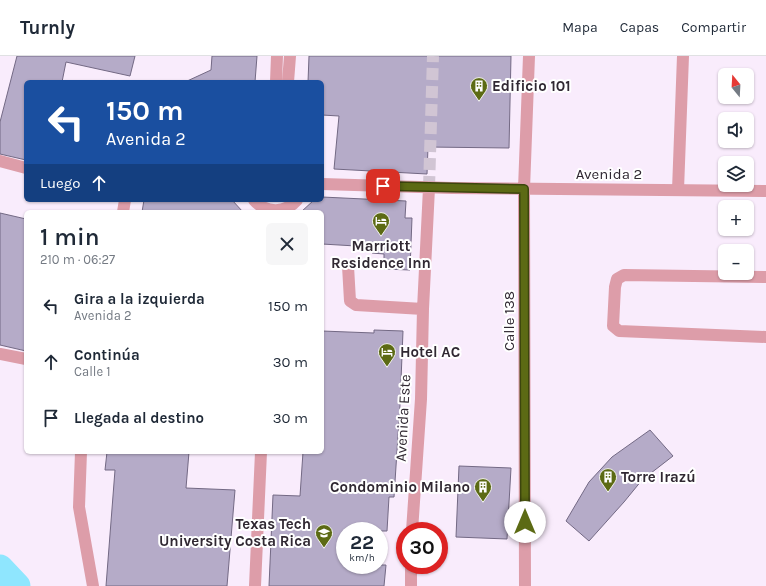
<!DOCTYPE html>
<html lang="es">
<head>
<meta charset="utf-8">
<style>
	:root { --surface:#fff; --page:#f6f6f7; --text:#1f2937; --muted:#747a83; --line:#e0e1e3 }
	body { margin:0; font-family:Karla,sans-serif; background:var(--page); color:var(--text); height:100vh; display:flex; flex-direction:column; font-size:15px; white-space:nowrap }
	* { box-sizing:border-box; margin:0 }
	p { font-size:13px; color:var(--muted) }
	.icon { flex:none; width:22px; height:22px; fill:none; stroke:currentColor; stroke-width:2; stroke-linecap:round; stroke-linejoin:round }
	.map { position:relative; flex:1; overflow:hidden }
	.drawer { position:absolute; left:24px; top:154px; width:300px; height:244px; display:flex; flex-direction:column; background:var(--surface); border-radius:6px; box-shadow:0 1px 3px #0004 }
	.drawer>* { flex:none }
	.hud { position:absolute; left:24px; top:24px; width:300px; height:122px; border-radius:6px; box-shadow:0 1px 3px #0004; background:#1a4fa0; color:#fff; overflow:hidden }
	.needle { width:26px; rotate:342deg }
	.buttons { position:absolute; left:718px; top:12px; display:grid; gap:8px }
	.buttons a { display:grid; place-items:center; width:36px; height:36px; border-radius:6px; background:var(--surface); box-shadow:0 1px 3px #0004; font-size:20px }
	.speed { position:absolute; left:336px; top:466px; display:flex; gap:8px; font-size:20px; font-weight:700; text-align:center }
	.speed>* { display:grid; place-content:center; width:52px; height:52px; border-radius:50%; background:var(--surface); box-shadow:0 1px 3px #0004; line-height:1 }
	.speed small { font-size:10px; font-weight:400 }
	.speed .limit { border:6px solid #d22; background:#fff; color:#111 }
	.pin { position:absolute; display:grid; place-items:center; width:34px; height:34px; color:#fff; margin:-17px; border-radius:8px; box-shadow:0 2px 6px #0006 }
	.me { position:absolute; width:44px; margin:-22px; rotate:0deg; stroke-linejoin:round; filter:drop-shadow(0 0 3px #0008) }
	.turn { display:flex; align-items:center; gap:14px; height:84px; padding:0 16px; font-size:18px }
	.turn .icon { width:52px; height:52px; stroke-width:2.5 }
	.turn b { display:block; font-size:28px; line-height:34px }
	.then { display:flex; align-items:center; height:38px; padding:0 16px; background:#0003; gap:8px; font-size:15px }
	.round { display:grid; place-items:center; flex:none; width:42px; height:42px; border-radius:6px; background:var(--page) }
	.head { display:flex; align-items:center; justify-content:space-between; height:68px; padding:0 16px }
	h1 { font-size:24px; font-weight:600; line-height:30px }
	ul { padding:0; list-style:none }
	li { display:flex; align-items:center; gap:12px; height:56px; padding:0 16px }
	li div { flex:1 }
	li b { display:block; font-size:15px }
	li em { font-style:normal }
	header { display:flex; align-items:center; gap:24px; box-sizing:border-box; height:56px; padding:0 20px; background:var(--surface); border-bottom:1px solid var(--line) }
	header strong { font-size:19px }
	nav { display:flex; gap:22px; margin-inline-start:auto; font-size:14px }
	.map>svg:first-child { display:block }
</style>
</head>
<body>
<header>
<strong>Turnly</strong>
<nav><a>Mapa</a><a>Capas</a><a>Compartir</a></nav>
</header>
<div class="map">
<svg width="766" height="530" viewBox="0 0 766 530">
	<rect width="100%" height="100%" fill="#f9ecfc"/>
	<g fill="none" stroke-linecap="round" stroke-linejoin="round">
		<path stroke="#8fe6fe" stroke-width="27" d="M0 512 17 530"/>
	</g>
	<path fill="#b5abc8" stroke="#736984" d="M17 0H135L130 20 66 6 62 26H26V104L0 98V66Z
		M212 0H257L255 26H185L211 14Z
		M309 0H511L509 92 428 91 427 118 334 113 339 60 322 59V26H308Z
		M322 141 406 145 405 162H412L410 214 384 213V198L372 197 373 191 322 188V156H301L314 144H322Z
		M144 144H232L243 156H142Z
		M0 157 26 163V295L0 289Z
		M374 274 403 275 400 349 394 441H389L387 475H345V509H386L384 530H269L273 439 300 440 303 396H322V275L374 277Z
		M650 374 673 400 642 424 624 446 589 485 566 465 589 426 612 401Z
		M107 396H189L186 432 235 434 227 530H106L115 414H105Z
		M459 410 511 412 507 483 456 481Z"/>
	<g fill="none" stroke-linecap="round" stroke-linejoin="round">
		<path stroke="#d1c5d4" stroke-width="12" stroke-dasharray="12 6" stroke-linecap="butt" d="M429 132 433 0"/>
		<path stroke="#dd9da9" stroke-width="12" d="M276 26 277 0
			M288 26 290 0
			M0 105 26 112
			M322 128 452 132 766 135
			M678 134 683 0
			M254 144C266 158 286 157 297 144
			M123 156 125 144
			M348 210 350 245 356 249 423 253
			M766 221 624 219 617 223 615 231 613 270 619 275 766 281
			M0 298 26 303
			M81 396 79 451 93 530
			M412 475 421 343 423 253 429 132
			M255 530 261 396
			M411 530V509
			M525 530 524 133 529 0"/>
	</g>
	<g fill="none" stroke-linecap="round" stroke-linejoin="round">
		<g stroke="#3c450d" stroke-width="10">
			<path id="route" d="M383 130 524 133 525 466"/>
		</g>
		<use href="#route" stroke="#5c6a14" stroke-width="7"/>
	</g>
	<defs>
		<g id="building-pin" transform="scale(0.9)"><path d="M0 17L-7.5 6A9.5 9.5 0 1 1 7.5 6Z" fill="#5c6a14" stroke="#fff"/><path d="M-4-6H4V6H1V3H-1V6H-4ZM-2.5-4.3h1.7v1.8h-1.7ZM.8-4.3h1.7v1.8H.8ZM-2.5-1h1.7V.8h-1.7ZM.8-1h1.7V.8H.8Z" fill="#fff"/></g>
		<g id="hotel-pin" transform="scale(0.9)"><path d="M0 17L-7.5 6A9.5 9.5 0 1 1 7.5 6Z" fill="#5c6a14" stroke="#fff"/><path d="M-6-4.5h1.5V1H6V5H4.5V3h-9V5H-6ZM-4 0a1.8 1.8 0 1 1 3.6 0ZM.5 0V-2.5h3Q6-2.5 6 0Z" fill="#fff"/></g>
		<g id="university-pin" transform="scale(0.9)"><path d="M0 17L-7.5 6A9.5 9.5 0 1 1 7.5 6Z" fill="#5c6a14" stroke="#fff"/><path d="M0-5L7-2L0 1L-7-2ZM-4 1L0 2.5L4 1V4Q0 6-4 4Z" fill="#fff"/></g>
	</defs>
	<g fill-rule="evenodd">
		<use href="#building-pin" x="479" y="30"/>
		<use href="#hotel-pin" x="381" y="165"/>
		<use href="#hotel-pin" x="387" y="296"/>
		<use href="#building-pin" x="608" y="421"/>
		<use href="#building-pin" x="483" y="431"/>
		<use href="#university-pin" x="324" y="477"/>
	</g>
	<g text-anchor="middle" stroke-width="4" stroke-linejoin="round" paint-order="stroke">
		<g font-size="15" font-weight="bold" fill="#302832" stroke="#fff" text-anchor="start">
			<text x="492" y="35">Edificio 101</text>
			<text x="381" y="195" text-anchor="middle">Marriott<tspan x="381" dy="17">Residence Inn</tspan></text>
			<text x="400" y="301">Hotel AC</text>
			<text x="621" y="426">Torre Irazú</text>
			<text x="470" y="436" text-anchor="end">Condominio Milano</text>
			<text x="311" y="473" text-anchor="end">Texas Tech<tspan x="311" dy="17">University Costa Rica</tspan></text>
		</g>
		<g font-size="15" fill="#302832" stroke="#fff">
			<text x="609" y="123">Avenida 2</text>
			<text transform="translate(509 265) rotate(-90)" y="5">Calle 138</text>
			<text transform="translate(403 362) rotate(-87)" y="5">Avenida Este</text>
		</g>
	</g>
</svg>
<div class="buttons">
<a><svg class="needle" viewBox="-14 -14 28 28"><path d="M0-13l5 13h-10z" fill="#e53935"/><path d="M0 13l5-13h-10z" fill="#747a83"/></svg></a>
<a><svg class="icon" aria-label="sound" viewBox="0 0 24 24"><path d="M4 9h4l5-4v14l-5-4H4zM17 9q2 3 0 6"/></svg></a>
<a><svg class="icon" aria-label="layers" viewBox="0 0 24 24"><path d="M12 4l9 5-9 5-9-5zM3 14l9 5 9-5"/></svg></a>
<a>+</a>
<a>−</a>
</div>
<div class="speed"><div>22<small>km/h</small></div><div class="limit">30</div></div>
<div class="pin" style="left:383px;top:130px;background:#d93025"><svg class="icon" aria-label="arrive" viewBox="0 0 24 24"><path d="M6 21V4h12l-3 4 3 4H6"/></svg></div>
<svg class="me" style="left:525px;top:466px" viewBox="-20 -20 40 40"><circle r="19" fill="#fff"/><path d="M0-13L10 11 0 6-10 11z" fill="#5c6a14"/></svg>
<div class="hud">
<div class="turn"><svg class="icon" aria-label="left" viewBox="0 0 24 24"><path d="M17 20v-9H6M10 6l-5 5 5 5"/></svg><div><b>150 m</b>Avenida 2</div></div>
<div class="then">Luego<svg class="icon" aria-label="ahead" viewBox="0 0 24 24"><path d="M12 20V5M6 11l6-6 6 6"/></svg></div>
</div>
<section class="drawer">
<div class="head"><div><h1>1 min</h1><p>210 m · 06:27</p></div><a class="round"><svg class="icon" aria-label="close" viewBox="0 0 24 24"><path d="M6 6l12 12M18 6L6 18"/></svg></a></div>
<ul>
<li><svg class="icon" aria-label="left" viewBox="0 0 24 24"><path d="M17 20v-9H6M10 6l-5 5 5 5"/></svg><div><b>Gira a la izquierda</b><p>Avenida 2</p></div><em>150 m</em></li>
<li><svg class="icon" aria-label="ahead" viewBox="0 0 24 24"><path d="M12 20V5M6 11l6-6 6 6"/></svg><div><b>Continúa</b><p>Calle 1</p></div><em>30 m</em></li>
<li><svg class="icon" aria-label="arrive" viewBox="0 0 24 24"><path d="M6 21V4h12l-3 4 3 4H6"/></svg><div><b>Llegada al destino</b></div><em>30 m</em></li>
</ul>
</section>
</div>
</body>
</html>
